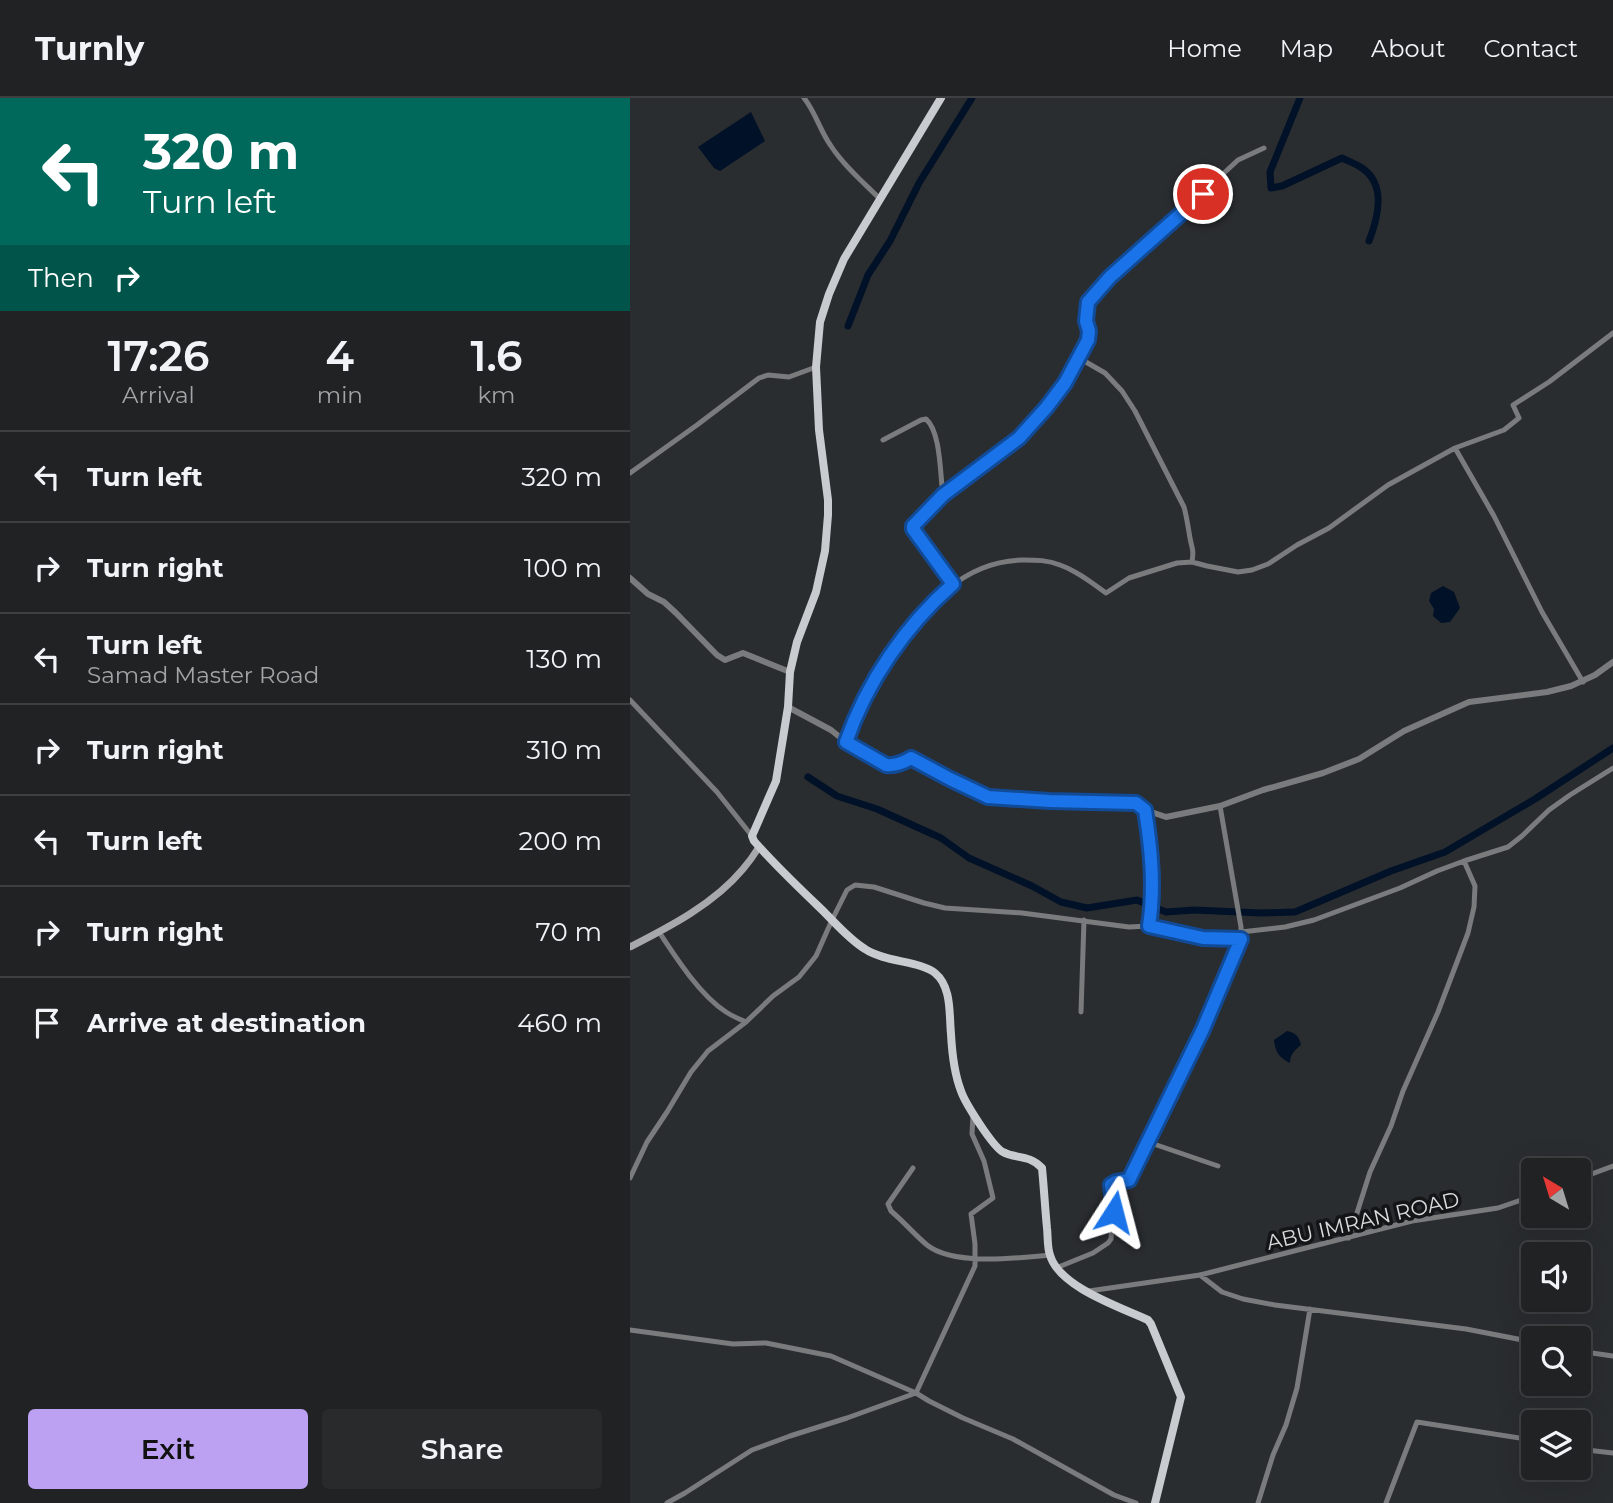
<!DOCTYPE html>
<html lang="en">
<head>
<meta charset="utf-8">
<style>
	:root { --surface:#202224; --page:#282a2c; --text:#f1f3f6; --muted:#a2a4a6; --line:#3d3f41; --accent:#bca0f2 }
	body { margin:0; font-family:Montserrat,sans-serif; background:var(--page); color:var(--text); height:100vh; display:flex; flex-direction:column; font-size:26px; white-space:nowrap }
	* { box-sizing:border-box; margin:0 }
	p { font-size:23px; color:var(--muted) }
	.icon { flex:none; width:38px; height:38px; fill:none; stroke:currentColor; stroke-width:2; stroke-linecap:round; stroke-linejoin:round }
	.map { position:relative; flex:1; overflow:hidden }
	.sheet { display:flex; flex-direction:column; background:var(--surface); width:630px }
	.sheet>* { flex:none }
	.hud { background:#00695c; color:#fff; overflow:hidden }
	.needle { width:46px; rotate:322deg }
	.controls { position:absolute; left:891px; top:1060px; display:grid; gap:14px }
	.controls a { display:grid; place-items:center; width:70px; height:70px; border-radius:7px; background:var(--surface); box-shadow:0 7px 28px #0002,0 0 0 2px var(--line); font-size:35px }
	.pin { position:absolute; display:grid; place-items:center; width:60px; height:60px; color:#fff; margin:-30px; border:4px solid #fff; border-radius:50%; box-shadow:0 2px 7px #0007 }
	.me { position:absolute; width:77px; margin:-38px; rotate:9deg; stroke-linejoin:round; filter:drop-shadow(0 0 5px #0008) }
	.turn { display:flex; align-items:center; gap:24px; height:147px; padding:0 28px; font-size:32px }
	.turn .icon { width:91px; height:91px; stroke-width:2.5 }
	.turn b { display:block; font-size:49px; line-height:60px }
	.then { display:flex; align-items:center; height:66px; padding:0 28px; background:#0003; gap:14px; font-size:26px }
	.eta { display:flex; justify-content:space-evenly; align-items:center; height:119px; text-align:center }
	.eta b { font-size:42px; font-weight:600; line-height:49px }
	.button { display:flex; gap:14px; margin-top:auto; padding:14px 28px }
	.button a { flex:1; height:80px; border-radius:7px; background:var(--accent); color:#111; font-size:28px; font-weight:600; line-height:80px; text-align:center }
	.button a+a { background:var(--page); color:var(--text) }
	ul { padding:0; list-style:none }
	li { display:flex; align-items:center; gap:21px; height:91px; padding:0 28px; border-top:2px solid var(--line) }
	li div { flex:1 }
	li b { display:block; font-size:26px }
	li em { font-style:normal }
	header { display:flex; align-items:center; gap:42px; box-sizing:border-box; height:98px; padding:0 35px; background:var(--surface); border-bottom:2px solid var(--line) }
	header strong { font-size:33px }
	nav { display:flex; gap:38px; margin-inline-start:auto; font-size:24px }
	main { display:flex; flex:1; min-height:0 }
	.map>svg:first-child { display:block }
</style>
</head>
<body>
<header>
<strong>Turnly</strong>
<nav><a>Home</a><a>Map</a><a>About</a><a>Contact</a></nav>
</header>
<main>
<section class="sheet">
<div class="hud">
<div class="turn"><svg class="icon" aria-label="left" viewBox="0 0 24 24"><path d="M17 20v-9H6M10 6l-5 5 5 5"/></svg><div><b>320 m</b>Turn left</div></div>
<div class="then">Then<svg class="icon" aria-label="right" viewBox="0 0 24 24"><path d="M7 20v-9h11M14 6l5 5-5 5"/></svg></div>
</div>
<div class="eta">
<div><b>17:26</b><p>Arrival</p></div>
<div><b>4</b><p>min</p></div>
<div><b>1.6</b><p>km</p></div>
</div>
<ul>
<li><svg class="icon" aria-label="left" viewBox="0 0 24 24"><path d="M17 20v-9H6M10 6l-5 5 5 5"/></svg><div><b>Turn left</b></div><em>320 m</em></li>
<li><svg class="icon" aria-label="right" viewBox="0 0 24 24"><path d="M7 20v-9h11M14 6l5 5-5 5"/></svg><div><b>Turn right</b></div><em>100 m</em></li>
<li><svg class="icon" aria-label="left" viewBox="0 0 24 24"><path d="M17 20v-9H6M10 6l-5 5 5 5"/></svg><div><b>Turn left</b><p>Samad Master Road</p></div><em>130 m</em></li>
<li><svg class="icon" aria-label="right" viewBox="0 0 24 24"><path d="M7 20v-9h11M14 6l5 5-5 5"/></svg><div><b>Turn right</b></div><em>310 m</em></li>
<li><svg class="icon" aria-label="left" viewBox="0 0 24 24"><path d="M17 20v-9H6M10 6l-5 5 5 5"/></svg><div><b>Turn left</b></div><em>200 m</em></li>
<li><svg class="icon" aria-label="right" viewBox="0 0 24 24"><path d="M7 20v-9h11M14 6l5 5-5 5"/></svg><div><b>Turn right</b></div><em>70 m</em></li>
<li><svg class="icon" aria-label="arrive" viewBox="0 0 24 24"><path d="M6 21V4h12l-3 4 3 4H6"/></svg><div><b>Arrive at destination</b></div><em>460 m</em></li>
</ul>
<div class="button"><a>Exit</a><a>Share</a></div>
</section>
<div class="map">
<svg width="983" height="1405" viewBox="0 0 983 1405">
	<rect width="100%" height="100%" fill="#2a2d30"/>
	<path fill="#011127" d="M121 14 135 43 90 73 84 70 68 49Z
		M813 488 824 494 830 510 820 524 811 525 803 518 804 511 799 503 801 495Z
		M657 933C666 935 669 938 671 947 665 952 660 956 660 965 649 960 645 953 644 942Z"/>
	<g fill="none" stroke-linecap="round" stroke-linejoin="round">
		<path stroke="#011127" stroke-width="7" d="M670 0 640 74 641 90 652 88 712 60C718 63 726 66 732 70 757 87 748 120 739 143
			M218 228 238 177 260 143 289 85 342 0
			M178 679 207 698 247 711 311 740 339 760 402 788 431 804 457 810 507 802 536 814 564 812 631 815 665 814 761 773 815 754 905 701 983 650"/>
		<path stroke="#7a7b7d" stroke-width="5" d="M174 0C186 15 190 33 201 48 214 68 233 84 250 101
			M449 260 475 275 492 293 505 313 554 409C557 420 558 429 560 440 562 451 564 451 562 464
			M253 342 291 322 296 321C311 334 310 377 313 397
			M0 375 67 327 129 280 138 277 159 279 186 269
			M323 486 283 431V427L285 424 313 397 389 340 416 310 435 285 458 242 459 233 456 223 459 204 480 179 509 154 608 62 634 50
			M953 584 912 514 864 418 825 350 874 332 889 320 883 307 919 284 983 235
			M0 602 87 694 122 738
			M216 644C229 608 243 585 264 554 296 508 332 463 393 462 406 462 418 462 430 467 447 473 462 485 476 495L499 480 547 465 562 464 577 468 608 474 622 472 638 466 667 447 699 430 758 387 825 350
			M515 712C521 750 525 790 519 828
			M29 834C46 860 70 897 96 914 102 918 109 921 116 924
			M611 834 655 829 684 822 770 790 807 773 834 763
			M451 914 454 822
			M518 1044 588 1068
			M283 1070 258 1106 261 1113C274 1124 285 1137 297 1147 323 1168 388 1160 420 1157
			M0 1080 17 1044 37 1014 61 974 78 953 116 924 143 898 169 879 186 858 202 822 217 792 225 787 244 789 294 805 315 810 392 815 499 829 519 828 573 840 611 841
			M948 1081 983 1068
			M719 1140 740 1074 761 1028 773 993 808 914 838 835 844 809 845 788 834 763 878 749 892 738 919 712 940 697 983 670
			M426 1170 463 1155 478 1145 481 1141 483 1114 481 1087 486 1084 499 1082 573 931 611 841V829L590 708
			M570 1177 592 1194 613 1201 645 1207 836 1231 903 1244
			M459 1193 570 1177 782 1123 868 1110 903 1098
			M0 1232 103 1246 136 1245 201 1258 286 1295 299 1303 333 1320 383 1341 484 1397 506 1405
			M948 1253 983 1258
			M948 1351 983 1355
			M37 1405 55 1395 122 1352 160 1338 217 1320 286 1295 345 1168V1146L341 1116 363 1100 354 1063 342 1036 343 1017
			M628 1405 643 1357 656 1327 667 1290 680 1211
			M756 1405 787 1324 903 1342"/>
		<path stroke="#7a7b7d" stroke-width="6" d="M0 480 18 496 34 504 46 515 87 557 95 562 113 555 160 574
			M158 609 201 632 216 644 256 667C266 668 273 665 281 660L320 681 358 699 419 703 506 705 515 712 536 719 590 708 633 692 693 675 729 661 774 633 839 604 917 594 941 588 965 577 983 564"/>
		<path stroke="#a6a8ab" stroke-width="7" d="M0 849C39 829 84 806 113 771 119 764 124 757 129 749"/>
		<path stroke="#c8cbcf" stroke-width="8" d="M311 0 214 161 199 196 190 224 186 269 189 332 198 402V417L195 453 186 494 167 544 160 574 158 609 146 683 122 738 124 743C144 766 166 787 188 808 203 822 217 840 235 851 254 864 290 863 305 875 322 889 319 916 321 936 322 955 324 975 331 993 335 1005 363 1049 373 1054 385 1061 399 1056 412 1070 414 1090 415 1110 417 1130 418 1138 417 1149 420 1157 429 1189 490 1209 518 1222L521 1226 551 1299 525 1405"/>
	</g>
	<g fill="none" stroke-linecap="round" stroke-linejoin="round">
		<g stroke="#114b97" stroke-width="18">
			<path id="route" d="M484 1114 481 1087 486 1084 499 1082 573 931 611 841 573 840 519 828C525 789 521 750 515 712L506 705 419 703 358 699 320 681 281 660C273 665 266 668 256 667L216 644C237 584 275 528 323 486L283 431V428L313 397 389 340 416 310 435 285 458 242 459 233 456 223 458 204 480 179 573 96"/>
		</g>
		<use href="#route" stroke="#1a73e8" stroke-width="12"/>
	</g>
	<g text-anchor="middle" stroke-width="7" stroke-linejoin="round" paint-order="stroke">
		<g font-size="21" fill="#d9dbdd" stroke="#141516">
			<text transform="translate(733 1123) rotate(-13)" y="7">ABU IMRAN ROAD</text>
		</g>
	</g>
</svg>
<div class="controls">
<a><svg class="needle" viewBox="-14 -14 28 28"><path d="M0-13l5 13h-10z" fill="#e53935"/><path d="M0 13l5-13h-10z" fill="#a2a4a6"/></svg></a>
<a><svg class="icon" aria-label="sound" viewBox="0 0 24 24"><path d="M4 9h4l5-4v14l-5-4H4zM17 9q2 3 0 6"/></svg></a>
<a><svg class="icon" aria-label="search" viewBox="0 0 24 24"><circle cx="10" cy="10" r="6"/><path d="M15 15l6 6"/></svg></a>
<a><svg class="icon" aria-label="layers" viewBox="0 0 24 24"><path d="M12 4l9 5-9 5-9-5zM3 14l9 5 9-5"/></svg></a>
</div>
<div class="pin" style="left:573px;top:96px;background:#d93025"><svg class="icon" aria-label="arrive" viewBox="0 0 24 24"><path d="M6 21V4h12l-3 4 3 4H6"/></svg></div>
<svg class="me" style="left:484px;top:1114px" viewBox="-20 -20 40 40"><path d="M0-17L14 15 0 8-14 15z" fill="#1a73e8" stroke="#fff" stroke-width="4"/></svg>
</div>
</main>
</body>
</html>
